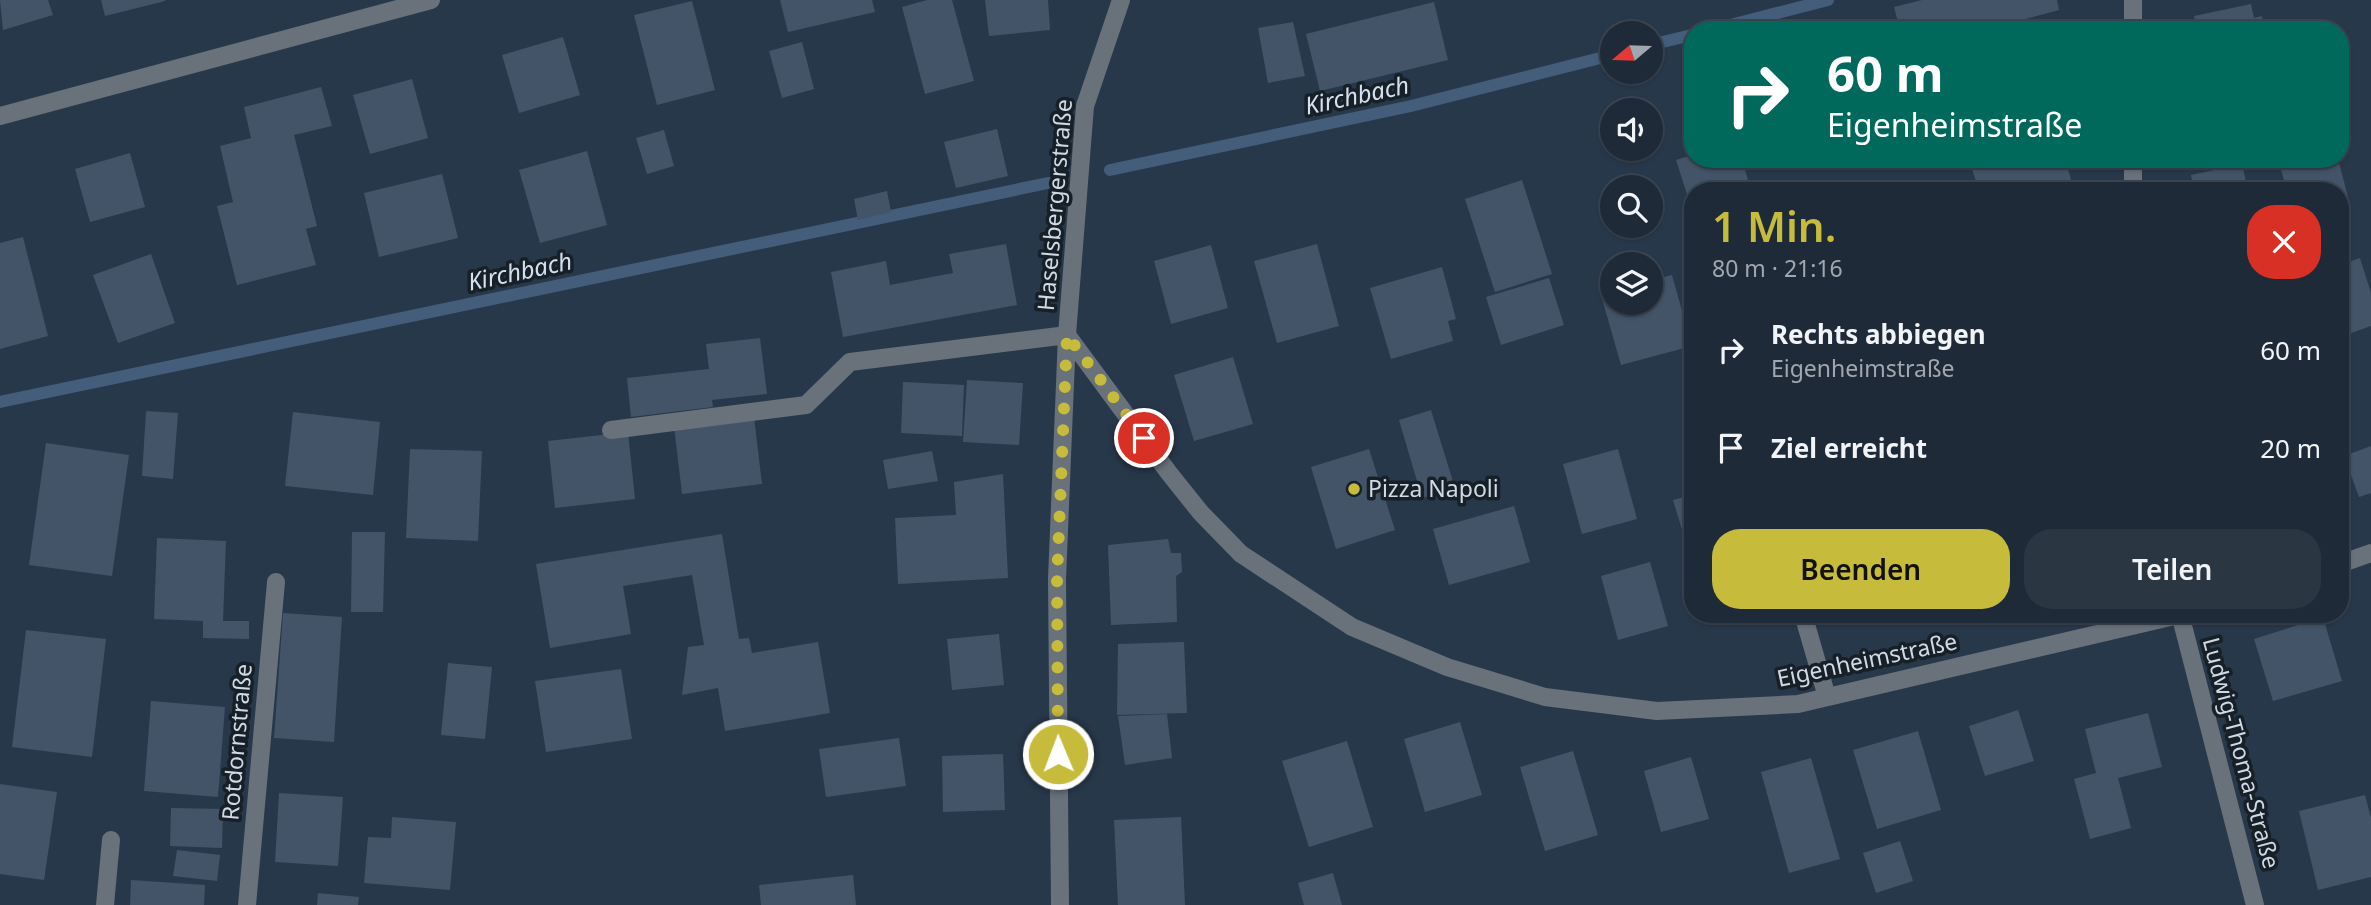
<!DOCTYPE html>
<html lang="de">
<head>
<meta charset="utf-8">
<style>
	:root { --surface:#1e2a38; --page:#2b3643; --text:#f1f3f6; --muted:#a1a7ae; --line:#3c4653; --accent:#c7bb3c }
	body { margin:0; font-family:"Noto Sans",sans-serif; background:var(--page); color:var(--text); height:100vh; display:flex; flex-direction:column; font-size:26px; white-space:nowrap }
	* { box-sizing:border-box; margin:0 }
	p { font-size:23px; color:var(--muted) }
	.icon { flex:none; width:38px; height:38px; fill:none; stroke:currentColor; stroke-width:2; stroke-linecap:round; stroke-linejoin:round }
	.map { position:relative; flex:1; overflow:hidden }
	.panel { position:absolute; left:1684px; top:182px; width:665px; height:441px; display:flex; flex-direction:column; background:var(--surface); border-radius:28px; box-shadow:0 2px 5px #0004,0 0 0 2px var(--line) }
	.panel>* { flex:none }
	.top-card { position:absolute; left:1684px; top:21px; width:665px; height:147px; border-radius:28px; box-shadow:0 2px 5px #0004,0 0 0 2px var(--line); background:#00695c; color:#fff; overflow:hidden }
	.needle { width:46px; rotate:251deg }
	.buttons { position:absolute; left:1600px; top:21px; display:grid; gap:14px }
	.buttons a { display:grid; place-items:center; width:63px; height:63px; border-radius:50%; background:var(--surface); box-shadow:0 2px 5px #0004,0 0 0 2px var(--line); font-size:35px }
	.pin { position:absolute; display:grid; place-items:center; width:60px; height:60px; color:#fff; margin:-30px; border:4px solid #fff; border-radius:50%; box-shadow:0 2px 7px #0007 }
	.me { position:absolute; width:77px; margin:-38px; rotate:359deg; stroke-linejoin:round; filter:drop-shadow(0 0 5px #0008) }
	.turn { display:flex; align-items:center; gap:24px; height:147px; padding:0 28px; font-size:32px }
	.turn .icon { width:91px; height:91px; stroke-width:2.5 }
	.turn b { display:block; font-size:49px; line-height:60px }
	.round { display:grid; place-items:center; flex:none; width:74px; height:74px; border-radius:28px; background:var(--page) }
	.head { display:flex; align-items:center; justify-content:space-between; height:119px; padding:0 28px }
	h1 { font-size:42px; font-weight:600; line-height:52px; color:var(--accent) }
	.cta { display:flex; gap:14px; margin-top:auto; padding:14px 28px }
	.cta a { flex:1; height:80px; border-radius:28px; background:var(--accent); color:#111; font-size:28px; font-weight:600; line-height:80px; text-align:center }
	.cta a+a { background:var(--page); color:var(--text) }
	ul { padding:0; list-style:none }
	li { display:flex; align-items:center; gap:21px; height:98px; padding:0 28px }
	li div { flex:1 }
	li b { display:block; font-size:26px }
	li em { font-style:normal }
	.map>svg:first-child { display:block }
</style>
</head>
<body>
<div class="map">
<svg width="2371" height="905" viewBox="0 0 2371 905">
	<rect width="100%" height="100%" fill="#28384b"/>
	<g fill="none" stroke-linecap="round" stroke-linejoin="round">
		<path stroke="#435d7a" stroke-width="12" d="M1711 30 1828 0
			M1650 45 1692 35
			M1110 170 1411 106 1612 55
			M0 402 1048 183"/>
	</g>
	<path fill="#435468" d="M0 0H48L53 15 3 30Z
		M101 0H165V1L105 16Z
		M780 0H872L875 12 788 32Z
		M927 0H952L974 81 925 94 902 7Z
		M985 0H1048L1050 30 989 36Z
		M1922 0H2057L2059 10 1995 27 1996 30H1900L1894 7Z
		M692 1 715 90 657 105 634 15Z
		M1434 2 1448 60 1320 91 1306 34Z
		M2251 4 2254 18 2262 16 2265 30H2197L2194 16Z
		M1293 22 1305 76 1268 83 1258 28Z
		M563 37 580 95 519 113 502 55Z
		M802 42 814 89 782 98 769 51Z
		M412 79 428 138 370 154 353 95Z
		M321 87 332 126 294 135 317 226 306 229 316 265 237 285 217 206 233 202 220 146 251 138 244 107Z
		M997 129 1008 176 956 188 944 142Z
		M664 130 674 166 647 174 636 138Z
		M587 151 607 225 540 243 519 170Z
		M130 153 145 207 90 222 75 169Z
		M1692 155V159H1742L1751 191H1692V210L1676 160Z
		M1969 159H2065L2072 183 2047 191H1979Z
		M2278 159H2338L2348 197 2340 199V191H2287Z
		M2242 164 2248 191H2194L2191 175Z
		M442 174 458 238 379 257 364 193Z
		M1522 180 1552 274 1495 292 1465 199Z
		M887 191 891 212 858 220 854 199Z
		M23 237 48 336 0 349V243Z
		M1006 244 1017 305 843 337 831 272 886 261 890 285 953 273 949 254Z
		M1317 244 1339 326 1277 343 1254 261Z
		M1211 245 1228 308 1171 324 1154 261Z
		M151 254 175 323 118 343 93 275Z
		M2360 258 2371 293V326L2340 337V265Z
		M1442 267 1456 319 1448 321 1453 341 1391 359 1370 288Z
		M1672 275 1692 346 1621 365 1601 295 1612 292V303H1650V281Z
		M1549 278 1564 325 1501 345 1486 297Z
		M760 338 767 394 712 400 713 407 631 417 627 378 709 369 706 344Z
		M1233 357 1253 424 1194 441 1174 375Z
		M967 380 1023 383 1019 445 963 442Z
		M903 382 964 385 962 436 901 433Z
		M1431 410 1455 488 1422 498 1399 420Z
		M146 411 178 413 173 479 142 476Z
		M293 412 380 422 373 495 285 486Z
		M754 417 762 484 682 494 674 426Z
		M628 432 635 499 555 508 548 441Z
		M46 443 129 455 112 576 29 565Z
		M2371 446V493L2359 497 2344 456Z
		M410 449 482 451 478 541 406 538Z
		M1369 449 1395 530 1336 549 1311 467Z
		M1618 449 1637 519 1582 534 1563 464Z
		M932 451 938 481 888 489 883 460Z
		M1003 474 1008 578 898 584 895 518 956 515 954 482Z
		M1692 495V563L1673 500Z
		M1514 506 1530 562 1449 585 1433 529Z
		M352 532H385L383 612H351Z
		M722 534 739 639 749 638 752 653 818 642 830 713 725 731 718 688 682 695 688 647 704 645 692 575 623 586 631 634 550 648 536 564Z
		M157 538 226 541 223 621H249V639L203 638V621L154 619Z
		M1168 539 1171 553H1181L1182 572 1176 576 1177 622 1111 625 1108 545Z
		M1650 562 1668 626 1618 640 1601 576Z
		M283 613 342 617 334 742 274 738Z
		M2323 617 2342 681 2273 701 2254 639Z
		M26 630 106 639 92 757 12 747Z
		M999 634 1004 685 952 690 947 639Z
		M1184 642 1187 713 1117 715 1118 644Z
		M448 663 492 667 485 739 441 735Z
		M621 669 632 739 546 752 535 681Z
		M151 701 225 707 218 797 144 791Z
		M2018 710 2034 761 1985 776 1969 726Z
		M2148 713 2162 767 2118 778 2131 828 2090 839 2074 779 2096 773 2085 729Z
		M1167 714 1172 758 1125 765 1118 716Z
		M1460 722 1482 795 1425 812 1404 739Z
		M1918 731 1941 810 1877 829 1853 750Z
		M899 738 906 786 826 797 819 749Z
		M1347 741 1373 827 1309 847 1282 761Z
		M1573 751 1598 835 1545 851 1520 767Z
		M1003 754 1005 810 943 812 942 756Z
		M1691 757 1709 819 1661 832 1644 771Z
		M1811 758 1840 859 1789 873 1761 772Z
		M0 784 57 792 44 880 0 874Z
		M279 793 343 797 338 866 275 862Z
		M2365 795 2371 818V877L2318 890 2299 811Z
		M171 808 223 809 222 848 170 846Z
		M392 817 456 822 450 890 364 883 368 837 391 838Z
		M1181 817 1185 905H1118L1114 820Z
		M1900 841 1913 881 1876 893 1863 853Z
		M177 850 220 855 217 881 173 876Z
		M1333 873 1342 905H1304L1298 883Z
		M853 875 856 905H761L759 885Z
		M131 880 205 885 204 905H130Z
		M318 893 359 897 358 905H317Z"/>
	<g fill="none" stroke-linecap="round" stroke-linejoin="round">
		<path stroke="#69717b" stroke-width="18" d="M2133 30V0
			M0 116 431 0
			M2133 191V159
			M1067 335 1169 473 1201 513 1241 554 1352 627 1447 667 1545 697 1657 711 1798 704 2183 614
			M611 430 806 405 850 362 1067 335
			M2340 564 2371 553
			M1803 614 1827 697
			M2180 614 2255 905
			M105 905 111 840
			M247 905 276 582
			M1060 905 1057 579 1067 335 1085 106 1121 0"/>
	</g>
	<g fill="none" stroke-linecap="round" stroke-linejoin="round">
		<path stroke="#c7bb3c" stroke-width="12" stroke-dasharray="0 21.6" d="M1058 754 1057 579 1067 335 1144 438"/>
	</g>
	<circle fill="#c7bb3c" stroke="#171f27" stroke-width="2.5" cx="1354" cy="489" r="7"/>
	<g text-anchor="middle" stroke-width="7" stroke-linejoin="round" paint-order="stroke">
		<g font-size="23" fill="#d0dae6" stroke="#171f27">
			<text transform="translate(1055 205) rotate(-85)" y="8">Haselsbergerstraße</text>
			<text transform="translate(1867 660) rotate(-12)" y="8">Eigenheimstraße</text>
			<text transform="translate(237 742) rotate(-85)" y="8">Rotdornstraße</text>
			<text transform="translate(2241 753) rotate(75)" y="8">Ludwig-Thoma-Straße</text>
		</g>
		<g font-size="23" fill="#d0dae6" stroke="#171f27" text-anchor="start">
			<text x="1368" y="497">Pizza Napoli</text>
		</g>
		<g font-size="24" font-style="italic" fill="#d4e0f0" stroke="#171f27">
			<text transform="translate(1357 96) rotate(-12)" y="8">Kirchbach</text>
			<text transform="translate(520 272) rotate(-12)" y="8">Kirchbach</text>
		</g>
	</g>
</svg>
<div class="buttons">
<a><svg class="needle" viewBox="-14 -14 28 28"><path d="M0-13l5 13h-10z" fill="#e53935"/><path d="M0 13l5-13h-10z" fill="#a1a7ae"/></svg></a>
<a><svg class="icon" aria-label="sound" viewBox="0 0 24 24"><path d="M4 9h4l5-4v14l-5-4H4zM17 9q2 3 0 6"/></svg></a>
<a><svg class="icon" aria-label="search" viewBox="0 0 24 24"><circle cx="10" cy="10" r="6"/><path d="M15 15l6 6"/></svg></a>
<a><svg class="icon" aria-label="layers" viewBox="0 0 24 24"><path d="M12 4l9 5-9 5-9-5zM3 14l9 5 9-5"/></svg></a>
</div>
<div class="pin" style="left:1144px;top:438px;background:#d93025"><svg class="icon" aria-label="arrive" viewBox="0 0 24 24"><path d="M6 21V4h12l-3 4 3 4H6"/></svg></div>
<svg class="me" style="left:1058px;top:754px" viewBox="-20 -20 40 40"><circle r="17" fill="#c7bb3c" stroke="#fff" stroke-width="3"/><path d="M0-11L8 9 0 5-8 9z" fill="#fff"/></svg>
<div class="top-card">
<div class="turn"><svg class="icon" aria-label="right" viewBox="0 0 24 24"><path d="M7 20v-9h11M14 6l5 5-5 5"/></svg><div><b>60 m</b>Eigenheimstraße</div></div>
</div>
<section class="panel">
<div class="head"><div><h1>1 Min.</h1><p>80 m · 21:16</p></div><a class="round" style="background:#d93025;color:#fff"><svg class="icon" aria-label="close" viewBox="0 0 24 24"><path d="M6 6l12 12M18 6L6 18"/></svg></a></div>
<ul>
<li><svg class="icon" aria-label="right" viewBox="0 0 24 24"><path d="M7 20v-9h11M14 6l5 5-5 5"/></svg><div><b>Rechts abbiegen</b><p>Eigenheimstraße</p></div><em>60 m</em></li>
<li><svg class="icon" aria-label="arrive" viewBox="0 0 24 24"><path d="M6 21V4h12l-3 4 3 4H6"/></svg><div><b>Ziel erreicht</b></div><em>20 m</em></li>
</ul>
<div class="cta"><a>Beenden</a><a>Teilen</a></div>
</section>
</div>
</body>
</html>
